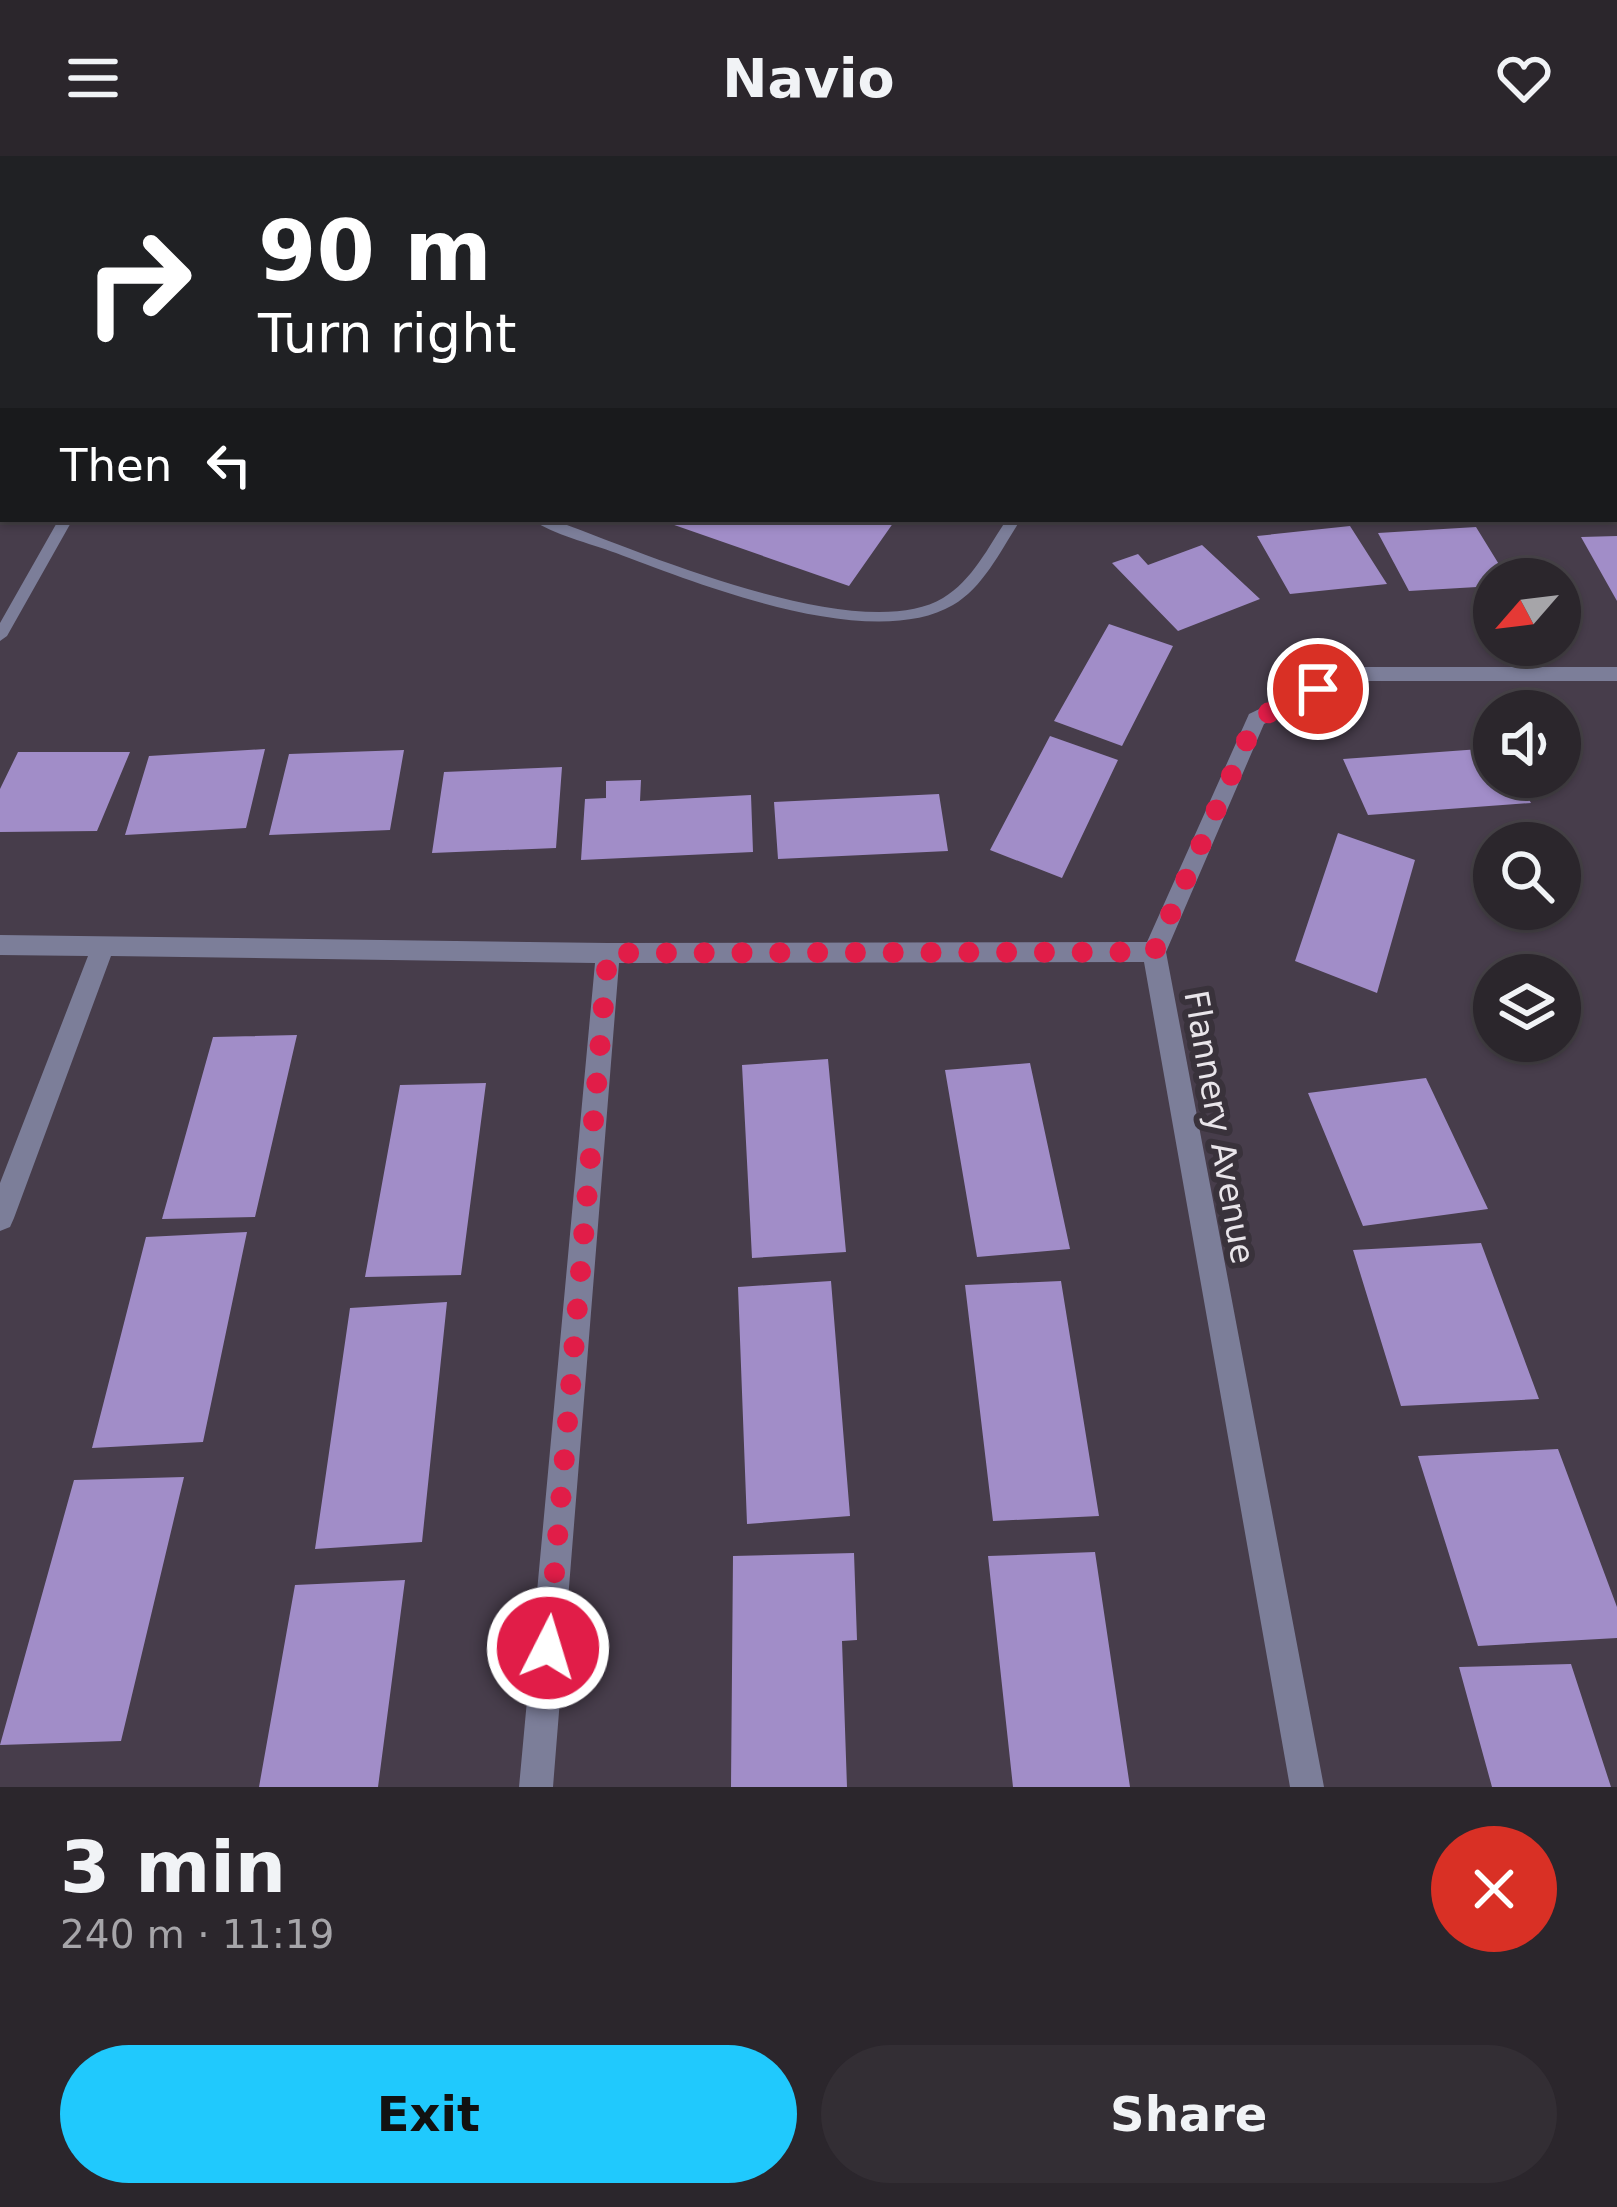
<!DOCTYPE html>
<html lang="en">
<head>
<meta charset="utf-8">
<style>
	:root { --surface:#2b262c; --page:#332e34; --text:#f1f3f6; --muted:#a6a5a9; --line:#474348; --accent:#20c9fd }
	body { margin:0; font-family:"DejaVu Sans",sans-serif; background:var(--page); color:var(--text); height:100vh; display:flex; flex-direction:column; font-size:45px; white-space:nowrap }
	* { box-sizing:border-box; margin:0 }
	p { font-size:39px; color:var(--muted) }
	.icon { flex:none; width:66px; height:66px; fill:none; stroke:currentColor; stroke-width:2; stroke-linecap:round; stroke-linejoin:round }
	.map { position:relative; height:1631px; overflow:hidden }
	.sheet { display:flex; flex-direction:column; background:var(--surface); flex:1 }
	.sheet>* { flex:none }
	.top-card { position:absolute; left:0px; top:0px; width:1617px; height:366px; box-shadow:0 3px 9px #0004,0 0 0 3px var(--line); background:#202124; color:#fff; overflow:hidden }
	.needle { width:78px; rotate:242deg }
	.tools { position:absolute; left:1473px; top:402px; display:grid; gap:24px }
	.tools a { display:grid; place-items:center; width:108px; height:108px; border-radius:50%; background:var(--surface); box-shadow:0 3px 9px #0004,0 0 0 3px var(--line); font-size:60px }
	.pin { position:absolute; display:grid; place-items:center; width:102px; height:102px; color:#fff; margin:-51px; border:6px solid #fff; border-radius:50%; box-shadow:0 3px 12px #0007 }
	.me { position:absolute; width:132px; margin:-66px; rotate:5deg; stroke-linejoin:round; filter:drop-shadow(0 0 9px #0008) }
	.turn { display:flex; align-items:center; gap:42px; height:252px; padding:0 60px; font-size:54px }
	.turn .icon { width:156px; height:156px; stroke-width:2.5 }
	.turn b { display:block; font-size:84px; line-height:102px }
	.then { display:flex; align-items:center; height:114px; padding:0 60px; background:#0003; gap:24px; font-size:45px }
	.round { display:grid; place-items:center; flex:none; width:126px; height:126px; border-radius:63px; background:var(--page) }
	.head { display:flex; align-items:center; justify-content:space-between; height:204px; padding:0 60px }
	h1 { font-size:72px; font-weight:600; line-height:90px }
	.primary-button { display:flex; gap:24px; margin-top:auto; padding:24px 60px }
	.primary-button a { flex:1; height:138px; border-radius:72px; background:var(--accent); color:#111; font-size:48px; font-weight:600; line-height:138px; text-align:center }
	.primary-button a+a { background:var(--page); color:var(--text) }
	header { display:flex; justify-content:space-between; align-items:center; height:156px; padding:0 60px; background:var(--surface); font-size:54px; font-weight:600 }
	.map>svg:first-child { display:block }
</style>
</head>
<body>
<header><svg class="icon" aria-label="menu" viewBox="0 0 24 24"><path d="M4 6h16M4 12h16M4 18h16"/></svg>Navio<svg class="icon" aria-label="heart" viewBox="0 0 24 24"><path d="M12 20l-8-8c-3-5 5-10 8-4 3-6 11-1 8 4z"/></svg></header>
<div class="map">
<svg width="1617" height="1631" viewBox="0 0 1617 1631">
	<rect width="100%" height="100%" fill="#39323b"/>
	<path fill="#473d4b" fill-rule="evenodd" d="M0 0H1617V1631H0ZM3 3H1614V363H3ZM1494 423H1560V489H1494ZM1494 555H1560V621H1494ZM1494 687H1560V753H1494ZM1494 819H1560V885H1494Z"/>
	<path fill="#a18dc8" d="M657 363H896L849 430Z
		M1350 370 1387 428 1290 438 1257 380Z
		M1476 371 1508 423H1494V430L1409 435 1378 377Z
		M1617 380V445L1581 381Z
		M1202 389 1260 443 1178 475 1112 407 1138 398 1148 409Z
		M1109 468 1173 490 1122 590 1054 565Z
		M1050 580 1118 604 1062 722 990 694Z
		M1494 592V621H1516L1531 647 1368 659 1343 603Z
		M265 593 246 672 125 679 149 600Z
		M404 594 390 674 269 679 289 598Z
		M18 596H130L97 675 0 676V633Z
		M562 611 556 692 432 697 444 616Z
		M641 624 640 645 751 639 753 696 581 704 585 643 606 642V625Z
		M939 638 948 695 778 703 774 646Z
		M1338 677 1415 704 1377 837 1295 805Z
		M297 879 255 1061 162 1063 213 881Z
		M828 903 846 1096 752 1102 742 909Z
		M1030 907 1070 1093 977 1101 945 914Z
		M1426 922 1488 1053 1363 1070 1308 937Z
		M486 927 461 1119 365 1121 400 929Z
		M247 1076 203 1286 92 1292 146 1081Z
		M1481 1087 1539 1243 1401 1250 1353 1094Z
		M831 1125 850 1360 747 1368 738 1131Z
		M1061 1125 1099 1360 993 1365 965 1129Z
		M447 1146 422 1386 315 1393 350 1152Z
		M1558 1293 1617 1451V1482L1478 1490 1418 1300Z
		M184 1321 121 1585 0 1589 74 1324Z
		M1095 1396 1130 1631H1013L988 1400Z
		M854 1397 857 1484 842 1485 847 1631H731L733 1400Z
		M405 1424 378 1631H259L295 1429Z
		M1571 1508 1611 1631H1492L1459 1511Z"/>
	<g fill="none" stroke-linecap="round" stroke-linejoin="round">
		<path fill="#7c7e99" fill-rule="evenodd" d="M266 0H276L275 3H265Z
			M761 0H772L770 3H759Z
			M1264 0H1274L1275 3H1265Z
			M59 363H73L7 480 0 485V467Z
			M531 363H551C639 395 859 492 943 442 972 425 989 390 1007 363H1021C1002 392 984 431 953 449 871 497 698 428 616 397 589 387 554 379 531 363Z"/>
		<path fill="#7c7e99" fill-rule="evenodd" d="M1348 511H1617V525H1351L1264 568 1166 796 1324 1631H1290L1144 806 619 807 553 1631H519L595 807 111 800 14 1062 10 1071 0 1075V1027L88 800 0 799V779L608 787 1147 786 1249 558Z"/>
		<path fill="#c3c7fd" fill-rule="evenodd" d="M1576 0H1593L1595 3H1578Z
			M1614 36 1617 37V50L1614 49Z"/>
	</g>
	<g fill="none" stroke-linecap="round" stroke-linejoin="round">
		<path stroke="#e11d48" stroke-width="21" stroke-dasharray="0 37.8" d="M548 1492 608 797 1154 796 1256 563 1318 533"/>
	</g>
	<g text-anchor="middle" stroke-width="12" stroke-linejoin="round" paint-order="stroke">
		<g font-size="33" fill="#e9e5ea" stroke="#39323b">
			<text transform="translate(1220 971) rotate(80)" y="12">Flannery Avenue</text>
		</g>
	</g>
</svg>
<div class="tools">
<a><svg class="needle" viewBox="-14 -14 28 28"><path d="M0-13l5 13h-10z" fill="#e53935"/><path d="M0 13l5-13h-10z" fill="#a6a5a9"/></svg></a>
<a><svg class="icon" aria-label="sound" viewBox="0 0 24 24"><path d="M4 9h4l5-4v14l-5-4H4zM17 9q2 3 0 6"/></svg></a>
<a><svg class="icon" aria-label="search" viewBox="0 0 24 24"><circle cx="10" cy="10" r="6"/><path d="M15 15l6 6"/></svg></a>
<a><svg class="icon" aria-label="layers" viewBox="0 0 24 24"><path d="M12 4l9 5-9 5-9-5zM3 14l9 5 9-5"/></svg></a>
</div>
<div class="pin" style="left:1318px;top:533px;background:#d93025"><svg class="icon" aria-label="arrive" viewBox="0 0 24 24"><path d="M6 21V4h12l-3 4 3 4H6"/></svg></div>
<svg class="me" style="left:548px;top:1492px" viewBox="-20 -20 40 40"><circle r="17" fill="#e11d48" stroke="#fff" stroke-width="3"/><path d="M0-11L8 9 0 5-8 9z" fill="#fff"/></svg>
<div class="top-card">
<div class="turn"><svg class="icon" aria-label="right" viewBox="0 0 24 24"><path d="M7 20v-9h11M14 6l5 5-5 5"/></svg><div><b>90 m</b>Turn right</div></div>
<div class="then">Then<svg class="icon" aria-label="left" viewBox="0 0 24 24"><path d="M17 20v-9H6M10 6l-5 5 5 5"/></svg></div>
</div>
</div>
<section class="sheet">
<div class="head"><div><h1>3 min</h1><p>240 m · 11:19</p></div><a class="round" style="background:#d93025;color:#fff"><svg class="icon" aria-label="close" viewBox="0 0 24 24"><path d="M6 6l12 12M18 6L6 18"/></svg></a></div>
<div class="primary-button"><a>Exit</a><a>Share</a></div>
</section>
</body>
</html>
